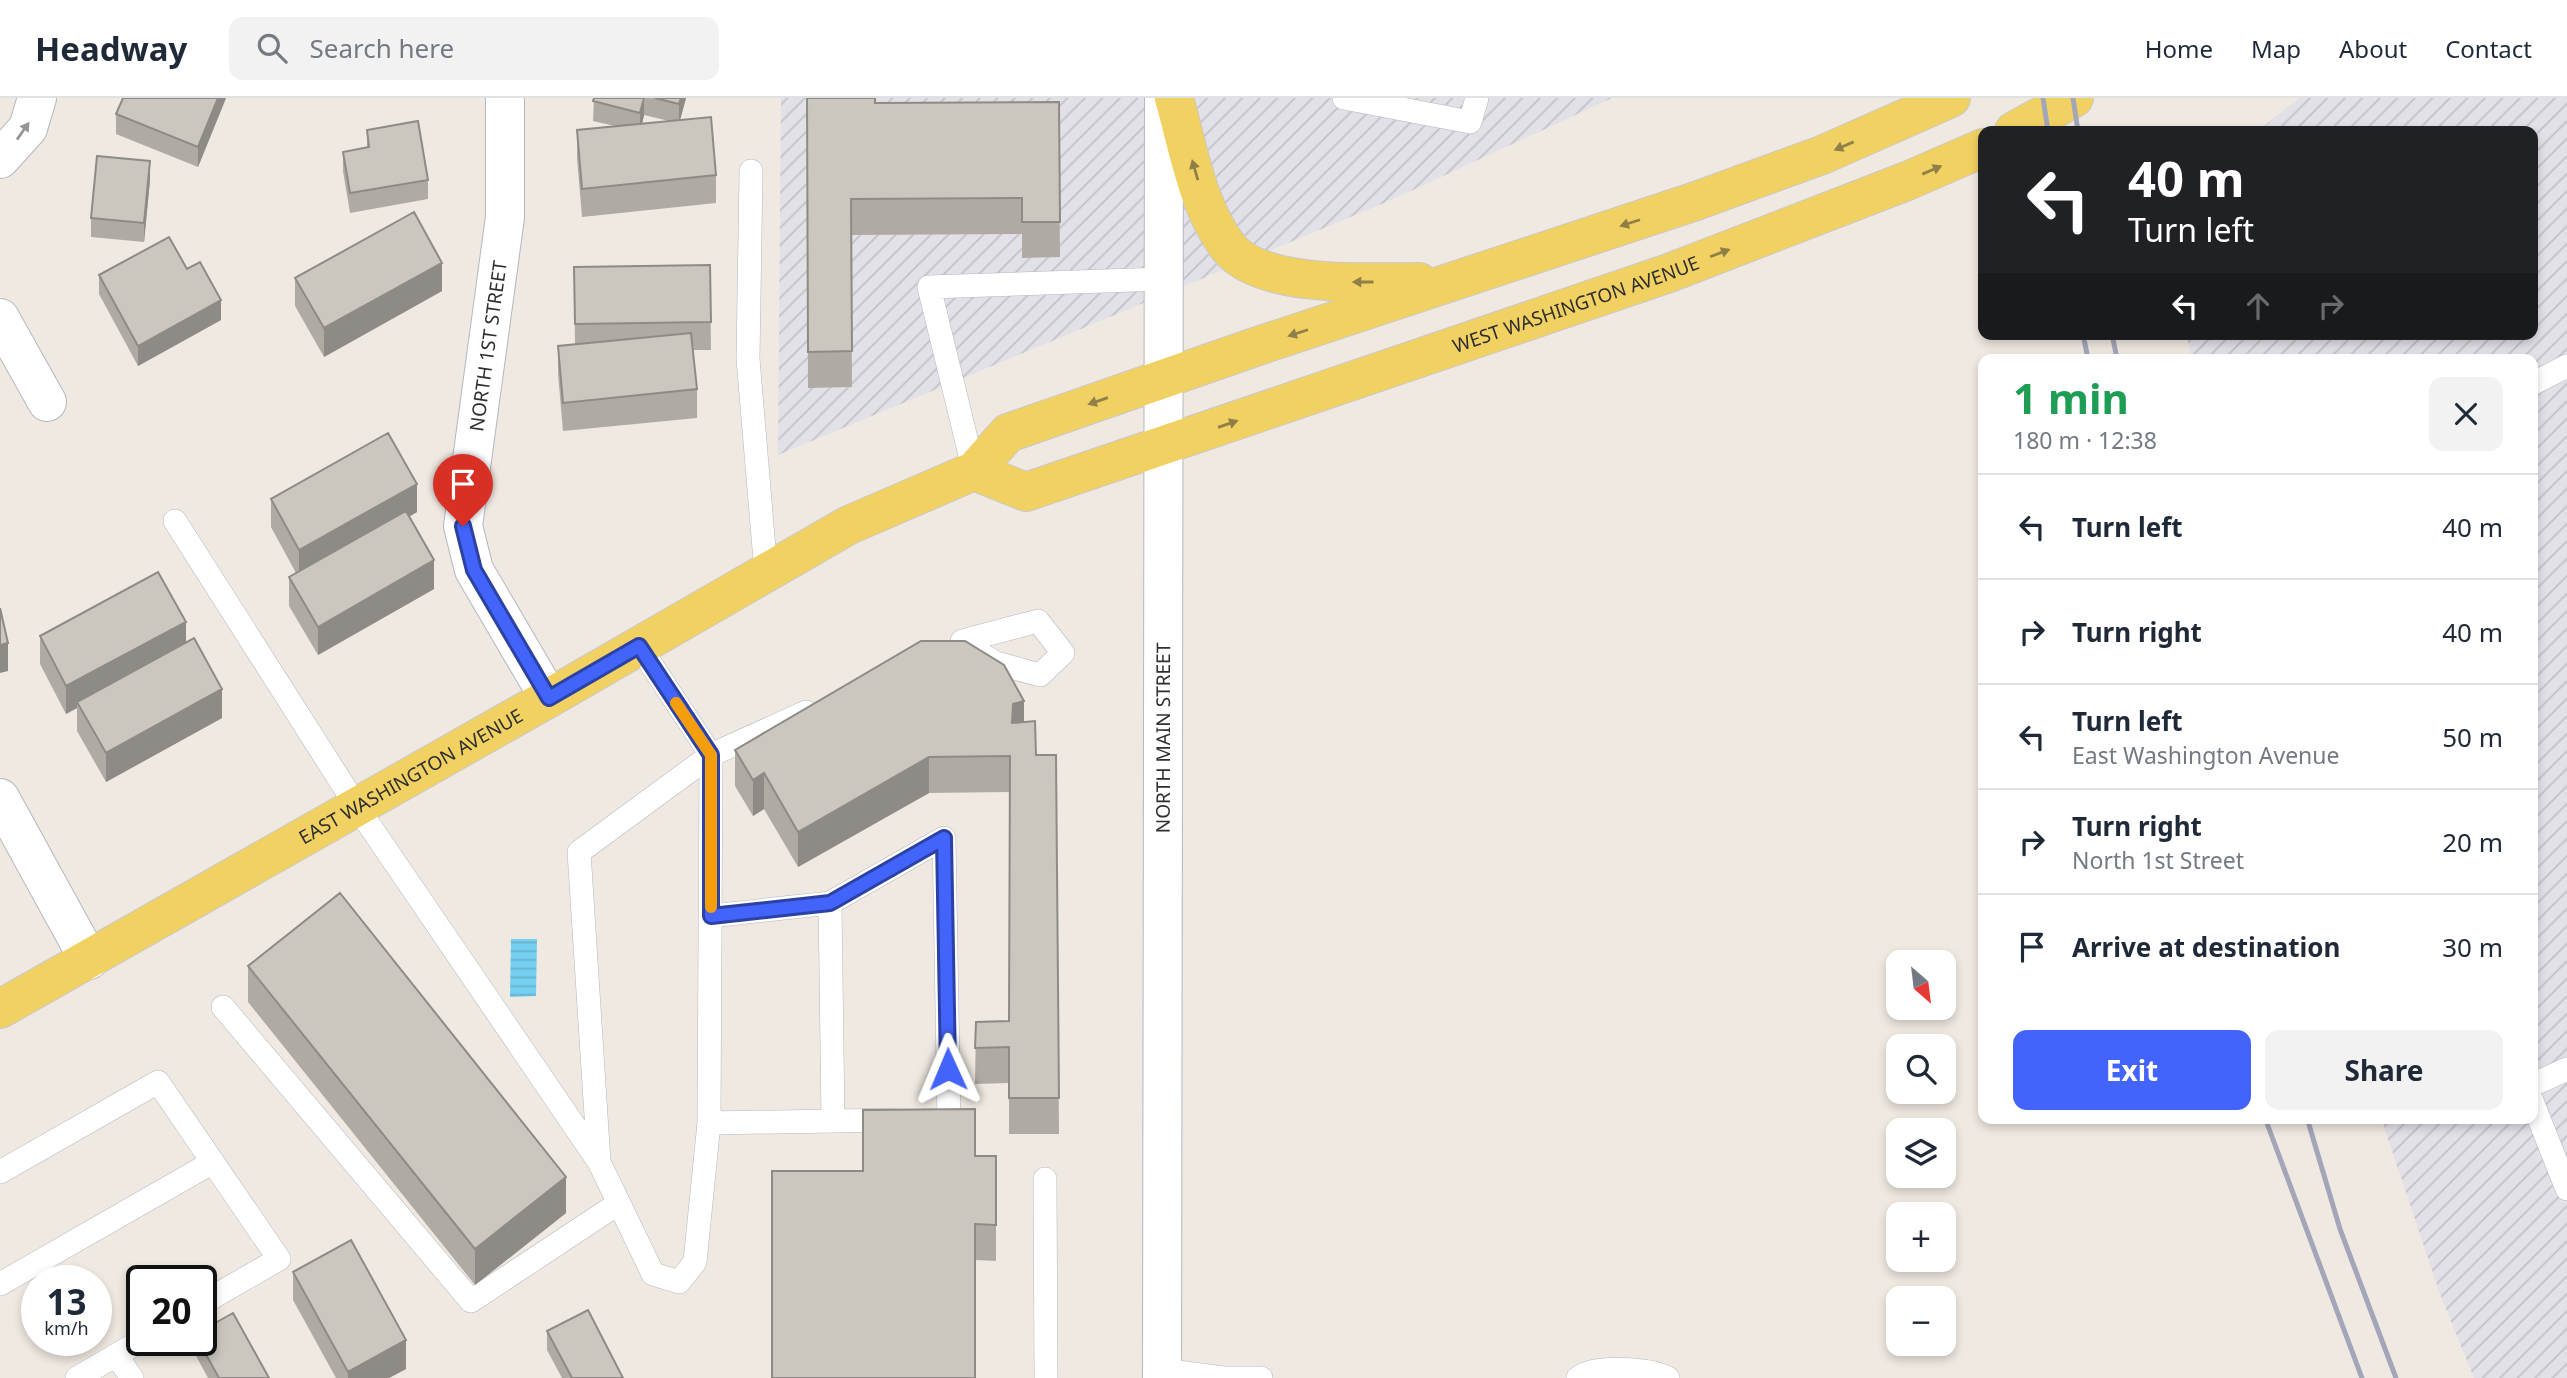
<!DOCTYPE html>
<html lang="en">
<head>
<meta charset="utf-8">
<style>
	:root { --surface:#fff; --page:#f2f2f3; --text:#1f2937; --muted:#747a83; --line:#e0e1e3; --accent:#4264fb }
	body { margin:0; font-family:"Noto Sans",sans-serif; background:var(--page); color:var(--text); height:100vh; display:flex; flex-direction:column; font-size:26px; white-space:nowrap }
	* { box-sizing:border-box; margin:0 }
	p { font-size:23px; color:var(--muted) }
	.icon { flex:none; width:38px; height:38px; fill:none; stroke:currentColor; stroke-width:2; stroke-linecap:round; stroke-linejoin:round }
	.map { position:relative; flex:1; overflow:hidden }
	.sheet { position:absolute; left:1978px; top:256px; width:560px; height:770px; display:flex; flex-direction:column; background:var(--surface); border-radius:14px; box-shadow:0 4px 10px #0003 }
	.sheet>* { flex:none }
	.hud { position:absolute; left:1978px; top:28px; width:560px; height:214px; border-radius:14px; box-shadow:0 4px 10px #0003; background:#202124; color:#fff; overflow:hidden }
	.needle { width:46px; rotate:152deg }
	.fabs { position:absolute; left:1886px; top:852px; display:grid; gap:14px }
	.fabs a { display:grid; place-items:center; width:70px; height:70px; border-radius:14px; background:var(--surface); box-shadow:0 4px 10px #0003; font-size:35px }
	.speed { position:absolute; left:21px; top:1167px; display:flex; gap:14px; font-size:35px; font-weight:700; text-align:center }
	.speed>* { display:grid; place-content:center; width:91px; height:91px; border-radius:50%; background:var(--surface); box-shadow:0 4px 10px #0003; line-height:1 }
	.speed small { font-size:18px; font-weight:400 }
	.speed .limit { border:4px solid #111; border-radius:10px; background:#fff; color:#111 }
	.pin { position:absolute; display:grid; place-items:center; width:60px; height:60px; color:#fff; margin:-72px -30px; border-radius:50% 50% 50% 0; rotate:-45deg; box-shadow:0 0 7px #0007 }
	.pin .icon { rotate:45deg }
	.me { position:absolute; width:77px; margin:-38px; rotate:359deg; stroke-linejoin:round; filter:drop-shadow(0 0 5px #0008) }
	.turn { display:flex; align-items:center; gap:24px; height:147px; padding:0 35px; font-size:32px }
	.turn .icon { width:91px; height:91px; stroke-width:2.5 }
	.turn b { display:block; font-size:49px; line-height:60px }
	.lanes { display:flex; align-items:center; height:66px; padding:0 35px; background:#0003; justify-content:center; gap:35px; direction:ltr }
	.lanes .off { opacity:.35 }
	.round { display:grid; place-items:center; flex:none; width:74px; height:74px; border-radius:14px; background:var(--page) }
	.head { display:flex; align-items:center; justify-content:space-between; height:119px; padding:0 35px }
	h1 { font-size:42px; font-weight:700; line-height:52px; color:#1e9e55 }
	.action { display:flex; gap:14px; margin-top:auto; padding:14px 35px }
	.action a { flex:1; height:80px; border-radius:14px; background:var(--accent); color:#fff; font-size:28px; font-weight:700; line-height:80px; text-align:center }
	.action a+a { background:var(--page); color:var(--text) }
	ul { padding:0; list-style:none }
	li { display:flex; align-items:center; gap:21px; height:105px; padding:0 35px; border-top:2px solid var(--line) }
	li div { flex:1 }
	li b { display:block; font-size:26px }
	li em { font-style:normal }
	header { display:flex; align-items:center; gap:42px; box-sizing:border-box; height:98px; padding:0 35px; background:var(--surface); border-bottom:2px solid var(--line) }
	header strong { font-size:33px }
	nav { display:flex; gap:38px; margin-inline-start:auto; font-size:24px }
	.search { width:490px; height:63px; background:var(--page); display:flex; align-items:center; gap:18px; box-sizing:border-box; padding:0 24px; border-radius:14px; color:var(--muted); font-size:26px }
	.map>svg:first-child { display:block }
</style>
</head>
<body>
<header>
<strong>Headway</strong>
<div class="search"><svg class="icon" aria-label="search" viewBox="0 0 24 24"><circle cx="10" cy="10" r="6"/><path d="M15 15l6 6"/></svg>Search here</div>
<nav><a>Home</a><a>Map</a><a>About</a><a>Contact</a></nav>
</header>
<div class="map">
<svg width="2567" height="1280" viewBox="0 0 2567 1280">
	<defs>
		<pattern id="industrial-furrows" width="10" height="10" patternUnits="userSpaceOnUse" patternTransform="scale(1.75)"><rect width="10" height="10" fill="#e3e1e8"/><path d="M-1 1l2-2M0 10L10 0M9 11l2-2" fill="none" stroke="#c3c1c7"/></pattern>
		<pattern id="water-rules" width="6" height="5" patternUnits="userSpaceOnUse" patternTransform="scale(1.75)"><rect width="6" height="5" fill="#75cff0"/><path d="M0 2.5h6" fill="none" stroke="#66b2ce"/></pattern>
	</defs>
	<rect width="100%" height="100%" fill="#efe9e1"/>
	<path fill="url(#industrial-furrows)" d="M781 0H1612L1389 103 778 357Z
		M2299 0H2567V1280H2474L2440 1196 2381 1020H2532V261H2192L2186 236H2532V33H2258Z"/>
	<path fill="url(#water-rules)" d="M511 841H537L536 898 510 899Z"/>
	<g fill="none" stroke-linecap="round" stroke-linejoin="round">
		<g stroke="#b4b7c1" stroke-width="24">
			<path id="service" d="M1344 0 1470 24 1477 0
				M751 73 748 261 766 474
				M2532 286 2567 268
				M974 373 929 189 1163 181
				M175 423 357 709 599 1064
				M962 543 1038 523 1063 555 1040 577 996 565 979 555
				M639 548 711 657 806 614
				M711 818 830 805
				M223 909 471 1203 619 1105
				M2532 987 2567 971
				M2532 1003 2567 1091
				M833 1021 830 805 944 740 949 1022H931
				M709 1025 695 1164 679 1184 653 1176 599 1064 579 754 711 657 709 1025 893 1022
				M0 1074 158 984 279 1161 201 1206
				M1045 1081 1046 1280
				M0 1186 213 1064
				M116 1257 132 1280
				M1162 1272 1223 1280H1261
				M77 1280 142 1242
				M1578 1280C1594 1267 1650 1270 1668 1280"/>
		</g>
		<g stroke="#b4b7c1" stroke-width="40">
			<path id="minor" d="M505 0V119L463 428 474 472 549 600
				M0 61 28 30 37 0
				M0 220 47 304
				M0 700 89 862"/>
		</g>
		<g stroke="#b4b7c1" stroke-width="40">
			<g id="secondary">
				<path id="s1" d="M1162 1280 1164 0"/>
			</g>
		</g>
		<g stroke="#c9c9c9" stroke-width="40">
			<g id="primary">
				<path d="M1174 0C1188 49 1197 109 1229 150 1262 191 1370 184 1419 184"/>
				<path d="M2014 33 2074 0"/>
				<path id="s2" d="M974 373 1026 394 1669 175 1907 83 1983 50"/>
				<path id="s3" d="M0 911 549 600 849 427 974 373 1008 335 1255 249 1696 103 1822 57 1951 0"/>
			</g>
		</g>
		<use href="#service" stroke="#fff" stroke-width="23"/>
		<use href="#minor" stroke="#fff" stroke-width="38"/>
		<use href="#secondary" stroke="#fff" stroke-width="38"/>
		<use href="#primary" stroke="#f2d163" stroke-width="38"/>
		<path stroke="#a3a6b8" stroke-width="5" d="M2043 0 2048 33
			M2073 0 2078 33
			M2083 236 2088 261
			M2112 236 2117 261
			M2265 1020 2362 1280
			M2307 1020 2340 1131 2396 1280"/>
	</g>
	<path fill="#afaba4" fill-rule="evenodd" d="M226 0 198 69 116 36V16Z
		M594 0H686L680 22 716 77V105L582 119 577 60V32L615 28 593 23ZM644 17 669 23 642 26Z
		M807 0 875 5 1059 4 1060 159 1022 160V136L851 137 852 289 808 290Z
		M367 32 428 82V101L350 115 343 73V54L367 50Z
		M150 82 144 144 91 139V120Z
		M710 167 711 252H693L697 291V320L563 333 558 276V248L575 246 574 169Z
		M187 171 221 222 138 268 99 196V177Z
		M295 180 442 193 324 259 295 208Z
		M271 401 417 414 409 419 434 491 318 557 289 508V479L296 475 271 429Z
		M40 538 186 545 222 620 106 684 77 633V610L66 616 40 566Z
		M1024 624 1036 657H1056L1059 1036H1009V985L975 986 976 924 1009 923 1010 694 929 695 798 769 764 711 753 718 735 688V652Z
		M248 868 566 1115 475 1187 248 904Z
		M975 1058H996V1163L975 1162 863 1073Z
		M293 1174 406 1271 389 1280H336L293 1202Z
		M547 1233 623 1280H562L547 1252Z
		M195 1242H201L269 1280H208L195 1256Z"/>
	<path fill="#8e8b86" d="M218 0H226L198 69V49Z
		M644 0V17L640 35V15Z
		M681 0H686L679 26V6Z
		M150 63V82L144 144V125Z
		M442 165V193L324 259V230Z
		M221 202V222L138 268V248Z
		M417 386V414L299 480V452Z
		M434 462V491L318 557V529Z
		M186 524V553L77 604V610L66 616V588Z
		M8 545V573L0 575V547Z
		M222 591V620L106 684V655Z
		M1024 603V639L1012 625 1013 606Z
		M929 659V695L798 769V734Z
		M764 675V711L753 718V682Z
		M566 1079V1115L475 1187V1151Z
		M406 1242V1271L389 1280H348V1274Z"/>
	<path fill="#cbc7bf" stroke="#8e8b86" stroke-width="2" d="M123 0H218L198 49 116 16Z
		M594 0H644L640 15 593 3Z
		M655 0H681L679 6Z
		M807 0H875V5L1059 4 1060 124H1022V100L851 101 852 253 808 254Z
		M711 19 716 77 582 91 577 32Z
		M418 23 428 82 350 95 343 54 369 49 367 32Z
		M97 58 150 63 144 125 91 120Z
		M414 114 442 165 324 230 295 180Z
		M169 139 187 171 200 164 221 202 138 248 99 177Z
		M710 167 711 224 575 226 574 169Z
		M691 235 697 291 563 305 558 248Z
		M388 335 417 386 299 452 271 401Z
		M406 413 434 462 318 529 289 479Z
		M158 474 186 524 66 588 40 538Z
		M0 510 8 545 0 547Z
		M194 540 222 591 106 655 77 604Z
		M921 543H965L1004 567 1024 603 1013 606 1012 625 1035 623 1036 657H1056L1059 1000H1009V949L975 950 976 924 1009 923 1010 658 929 659 798 734 764 675 753 682 735 652Z
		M340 795 566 1079 475 1151 248 868Z
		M975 1011V1058H996V1127L975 1126V1280H772V1073H863V1012Z
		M351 1142 406 1242 348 1274 293 1174Z
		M588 1212 623 1280H572L547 1233Z
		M233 1215 269 1280H219L198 1242H201V1233Z"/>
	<defs><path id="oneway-solid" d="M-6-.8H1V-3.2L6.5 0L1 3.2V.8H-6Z" transform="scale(1.75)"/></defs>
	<use fill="#969696" href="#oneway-solid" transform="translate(23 33) rotate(-55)"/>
	<g fill="#908048">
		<use href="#oneway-solid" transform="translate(1844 48) rotate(157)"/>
		<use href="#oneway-solid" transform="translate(1195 72) rotate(-106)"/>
		<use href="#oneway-solid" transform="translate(1932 72) rotate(-23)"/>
		<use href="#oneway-solid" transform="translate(1630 125) rotate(162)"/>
		<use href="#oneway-solid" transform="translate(1720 155) rotate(-21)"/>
		<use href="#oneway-solid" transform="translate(1363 184) rotate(180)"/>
		<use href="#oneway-solid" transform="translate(1298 235) rotate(162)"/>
		<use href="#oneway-solid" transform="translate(1098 303) rotate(161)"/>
		<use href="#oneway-solid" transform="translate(1228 326) rotate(-19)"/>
	</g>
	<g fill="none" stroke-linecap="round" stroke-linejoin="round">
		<g stroke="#2b41a3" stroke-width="18">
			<path id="route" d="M463 428 474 472 549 600 639 548 711 657V818L830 805 944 740 948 971"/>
		</g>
		<use href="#route" stroke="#4264fb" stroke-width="12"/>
		<path stroke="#f59e0b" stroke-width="12" d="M676 605 711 657V809"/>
	</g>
	<g text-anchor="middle" stroke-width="5" stroke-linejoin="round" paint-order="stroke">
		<g font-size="19" fill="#2e2e2e" stroke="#fff">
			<text dy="7" stroke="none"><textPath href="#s2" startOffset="637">WEST WASHINGTON AVENUE</textPath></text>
			<text transform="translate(488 248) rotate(-82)" y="7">NORTH 1ST STREET</text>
			<text dy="7" stroke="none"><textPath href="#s1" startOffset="640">NORTH MAIN STREET</textPath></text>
			<text dy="7" stroke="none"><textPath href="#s3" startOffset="472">EAST WASHINGTON AVENUE</textPath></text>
		</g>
	</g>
</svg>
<div class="fabs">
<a><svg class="needle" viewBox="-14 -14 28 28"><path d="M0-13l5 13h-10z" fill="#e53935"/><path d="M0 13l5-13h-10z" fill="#747a83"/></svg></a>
<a><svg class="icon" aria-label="search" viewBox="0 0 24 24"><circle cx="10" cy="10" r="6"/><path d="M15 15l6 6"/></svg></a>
<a><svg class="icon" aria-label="layers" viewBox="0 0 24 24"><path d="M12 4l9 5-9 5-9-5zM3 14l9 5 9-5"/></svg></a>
<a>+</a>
<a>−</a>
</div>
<div class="speed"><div>13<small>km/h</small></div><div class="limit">20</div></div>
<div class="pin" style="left:463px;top:428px;background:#d93025"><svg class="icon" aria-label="arrive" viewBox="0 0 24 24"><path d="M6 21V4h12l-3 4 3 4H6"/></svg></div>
<svg class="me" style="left:948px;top:971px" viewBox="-20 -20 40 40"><path d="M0-17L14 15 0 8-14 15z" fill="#4264fb" stroke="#fff" stroke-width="4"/></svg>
<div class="hud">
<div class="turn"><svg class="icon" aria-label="left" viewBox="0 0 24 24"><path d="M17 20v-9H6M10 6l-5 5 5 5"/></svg><div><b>40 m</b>Turn left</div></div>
<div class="lanes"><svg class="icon" aria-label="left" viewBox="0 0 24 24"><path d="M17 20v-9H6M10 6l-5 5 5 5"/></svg><svg class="icon off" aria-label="ahead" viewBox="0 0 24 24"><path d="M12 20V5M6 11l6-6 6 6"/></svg><svg class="icon off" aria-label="right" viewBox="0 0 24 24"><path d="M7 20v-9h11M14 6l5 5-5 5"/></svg></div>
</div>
<section class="sheet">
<div class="head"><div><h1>1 min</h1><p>180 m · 12:38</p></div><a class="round"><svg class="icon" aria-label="close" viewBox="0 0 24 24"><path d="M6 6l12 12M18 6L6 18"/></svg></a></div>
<ul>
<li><svg class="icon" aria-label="left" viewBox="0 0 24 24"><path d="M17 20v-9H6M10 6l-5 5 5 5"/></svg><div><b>Turn left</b></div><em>40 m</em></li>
<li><svg class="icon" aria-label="right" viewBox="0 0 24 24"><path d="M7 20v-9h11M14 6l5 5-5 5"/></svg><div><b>Turn right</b></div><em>40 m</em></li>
<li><svg class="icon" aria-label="left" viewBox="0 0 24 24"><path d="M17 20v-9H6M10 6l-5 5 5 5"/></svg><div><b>Turn left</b><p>East Washington Avenue</p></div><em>50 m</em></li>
<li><svg class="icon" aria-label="right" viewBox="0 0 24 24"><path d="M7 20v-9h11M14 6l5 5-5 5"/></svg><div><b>Turn right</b><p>North 1st Street</p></div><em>20 m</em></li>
<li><svg class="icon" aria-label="arrive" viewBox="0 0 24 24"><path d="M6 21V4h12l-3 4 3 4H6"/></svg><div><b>Arrive at destination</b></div><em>30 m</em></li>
</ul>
<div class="action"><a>Exit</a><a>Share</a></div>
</section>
</div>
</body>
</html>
